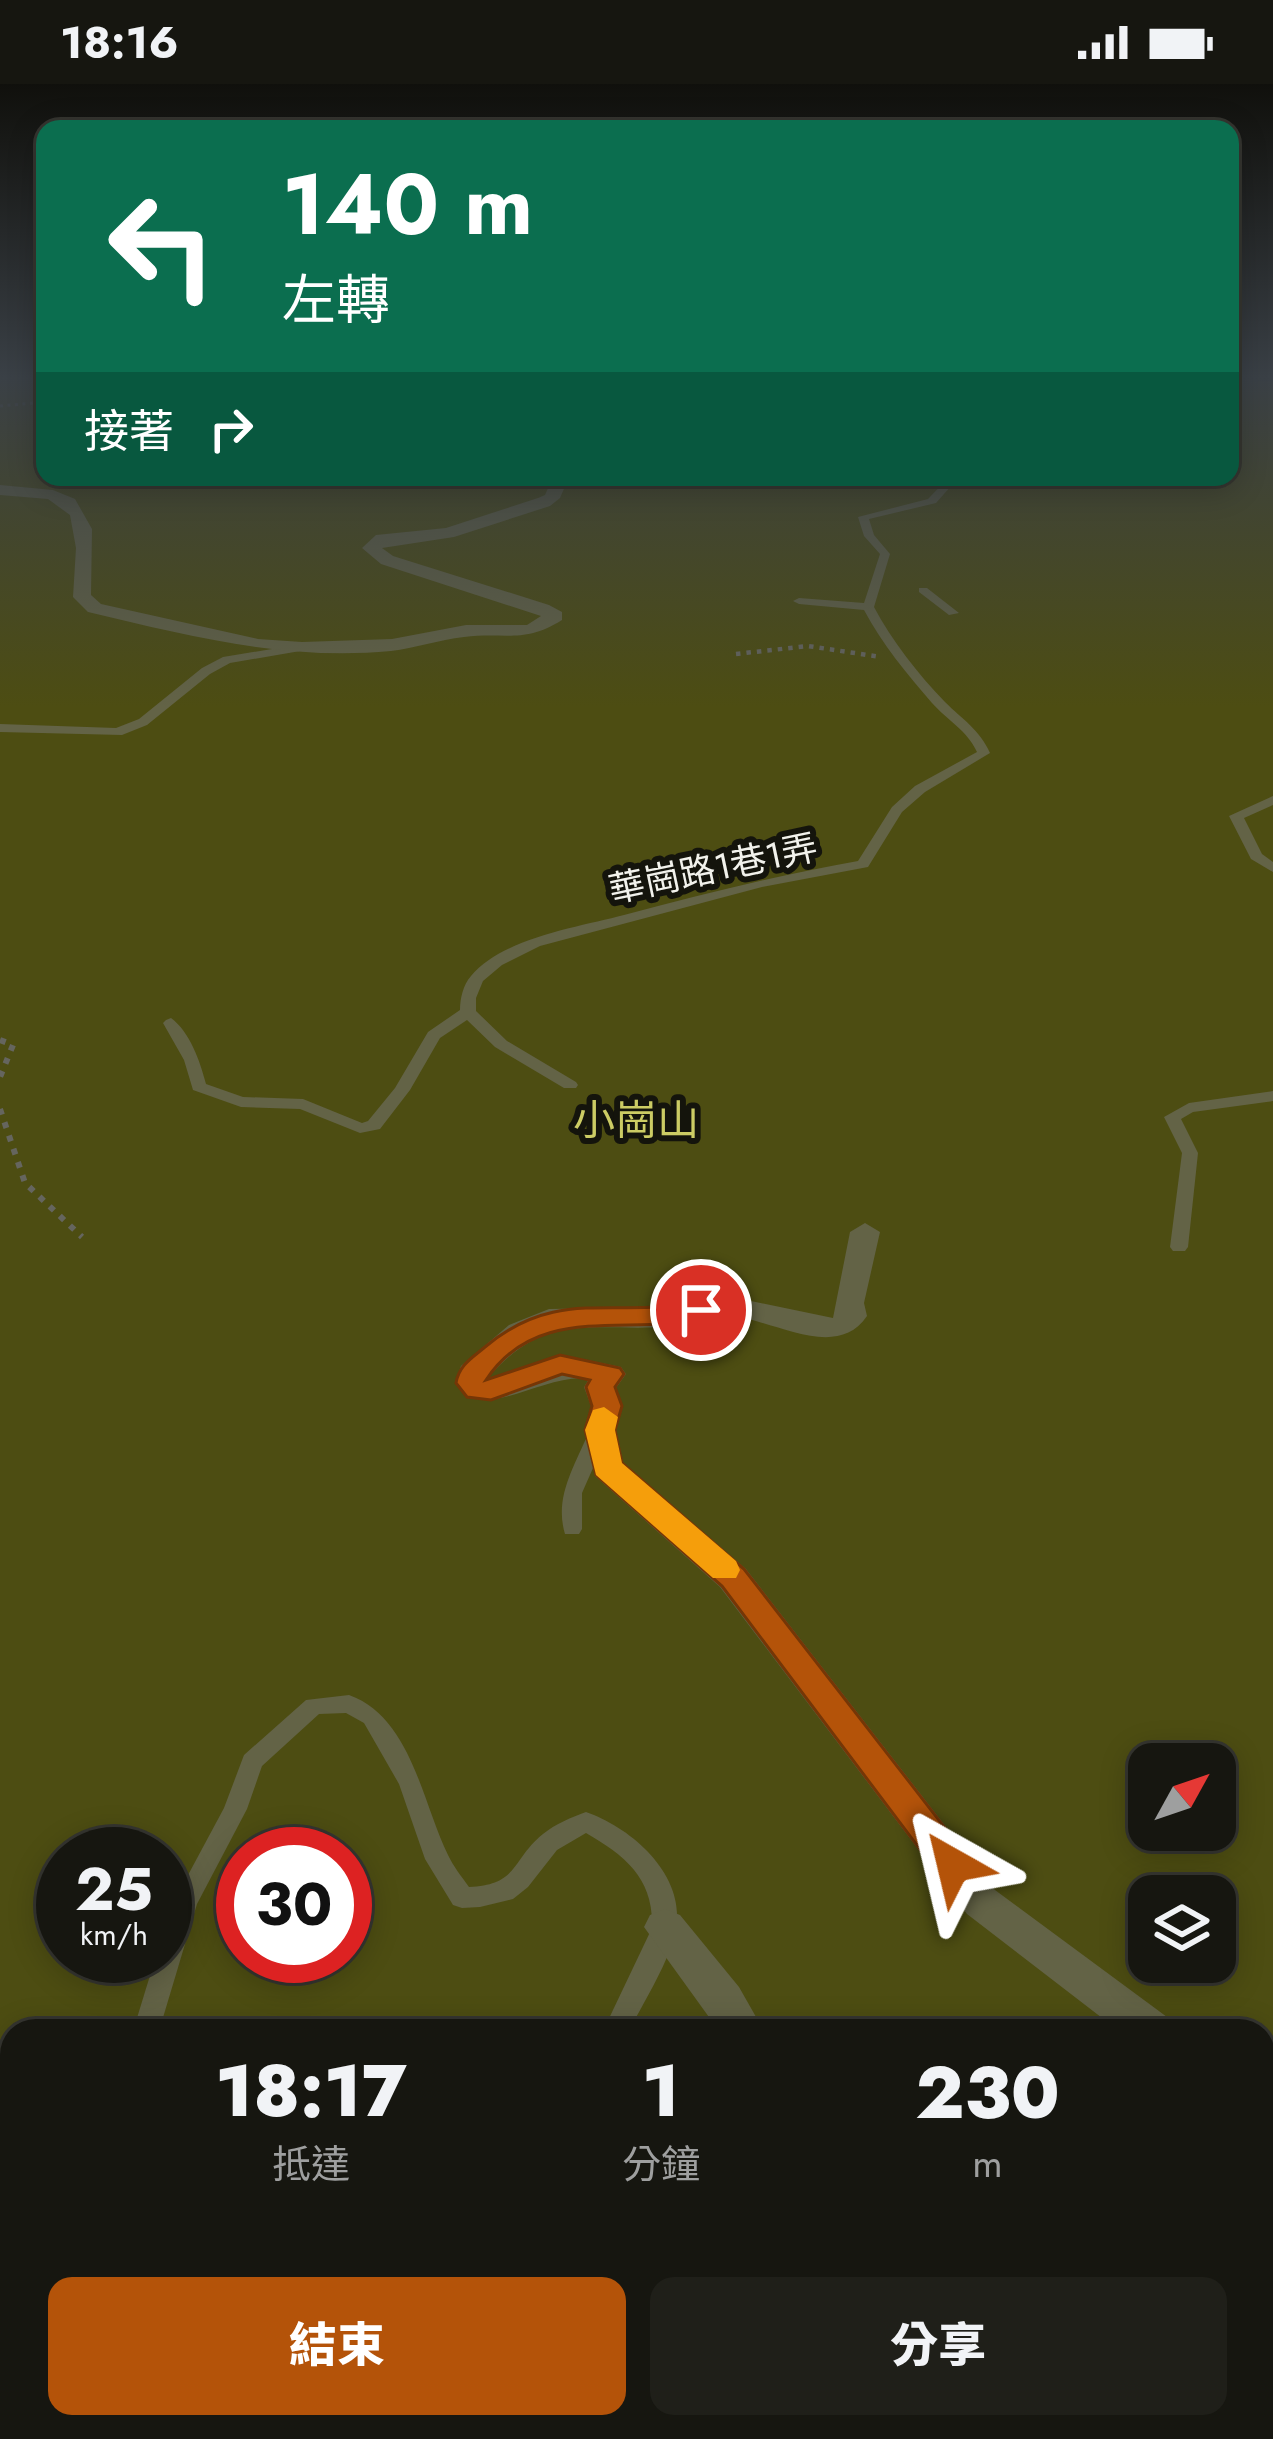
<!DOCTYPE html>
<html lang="zh-TW">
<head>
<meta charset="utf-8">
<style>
	:root { --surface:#161610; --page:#1f1f19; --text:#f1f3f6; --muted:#9e9f9f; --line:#353530; --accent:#b45309 }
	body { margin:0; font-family:Jost,"Noto Sans TC",sans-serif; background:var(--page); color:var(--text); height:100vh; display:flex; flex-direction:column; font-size:45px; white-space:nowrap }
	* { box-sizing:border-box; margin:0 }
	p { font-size:39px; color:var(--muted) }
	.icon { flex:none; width:66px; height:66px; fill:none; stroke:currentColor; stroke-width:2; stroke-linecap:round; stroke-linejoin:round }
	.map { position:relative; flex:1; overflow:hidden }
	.details { position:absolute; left:0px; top:1935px; width:1275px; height:420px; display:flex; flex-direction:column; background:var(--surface); border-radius:36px 36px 0 0; box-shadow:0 6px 30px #0003,0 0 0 3px var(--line) }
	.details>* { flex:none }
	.guide { position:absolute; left:36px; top:36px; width:1203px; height:366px; border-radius:24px; box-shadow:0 6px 30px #0003,0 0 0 3px var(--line); background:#0b6e4f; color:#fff; overflow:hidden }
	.needle { width:78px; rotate:50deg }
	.buttons { position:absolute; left:1128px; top:1659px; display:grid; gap:24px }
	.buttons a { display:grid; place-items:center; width:108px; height:108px; border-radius:24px; background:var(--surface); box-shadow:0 6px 30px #0003,0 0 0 3px var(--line); font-size:60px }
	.speed { position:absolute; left:36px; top:1743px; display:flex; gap:24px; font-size:60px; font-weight:700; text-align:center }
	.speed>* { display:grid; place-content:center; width:156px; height:156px; border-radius:50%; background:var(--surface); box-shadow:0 6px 30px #0003,0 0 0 3px var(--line); line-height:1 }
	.speed small { font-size:30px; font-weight:400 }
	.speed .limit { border:18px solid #d22; background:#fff; color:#111 }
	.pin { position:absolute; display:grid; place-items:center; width:102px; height:102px; color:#fff; margin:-51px; border:6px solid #fff; border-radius:50%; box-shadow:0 3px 12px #0007 }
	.me { position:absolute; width:132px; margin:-66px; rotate:323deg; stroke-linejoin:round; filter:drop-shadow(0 0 9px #0008) }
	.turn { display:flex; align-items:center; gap:42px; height:252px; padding:0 48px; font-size:54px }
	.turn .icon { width:156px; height:156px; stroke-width:2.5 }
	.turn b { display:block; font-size:84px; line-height:102px }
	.then { display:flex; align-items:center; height:114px; padding:0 48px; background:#0003; gap:24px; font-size:45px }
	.eta { display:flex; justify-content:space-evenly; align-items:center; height:204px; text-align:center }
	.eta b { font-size:72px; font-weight:800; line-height:84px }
	.action { display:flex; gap:24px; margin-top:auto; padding:24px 48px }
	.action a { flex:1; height:138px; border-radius:24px; background:var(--accent); color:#fff; font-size:48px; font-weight:800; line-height:138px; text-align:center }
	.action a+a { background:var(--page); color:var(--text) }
	.status { display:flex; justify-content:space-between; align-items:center; height:84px; padding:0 60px; background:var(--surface); direction:ltr }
	.status svg { height:33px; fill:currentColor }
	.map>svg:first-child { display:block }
</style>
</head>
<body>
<div class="status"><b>18:16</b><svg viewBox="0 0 49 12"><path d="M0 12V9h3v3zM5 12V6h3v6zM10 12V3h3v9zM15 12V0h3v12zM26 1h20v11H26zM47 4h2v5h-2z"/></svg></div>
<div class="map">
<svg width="1273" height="2355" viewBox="0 0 1273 2355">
	<rect width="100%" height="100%" fill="#1d1d15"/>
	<path fill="#4d4d12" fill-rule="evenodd" d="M0 294H45V393H1230V294L1273 298V2355H0ZM1149 1680H1215V1746H1149ZM63 1770H165V1872H63ZM243 1770H345V1872H243ZM1149 1812H1215V1878H1149ZM12 1947H1263V2343H12Z"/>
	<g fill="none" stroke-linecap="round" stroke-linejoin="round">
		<path stroke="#65655e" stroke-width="3" stroke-dasharray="3 4.5" stroke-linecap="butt" d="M0 322 45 318
			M1106 393 1119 402"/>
		<path stroke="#65655e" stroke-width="4.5" stroke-dasharray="4.5 6" stroke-linecap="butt" d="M736 570 808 562 881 573"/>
		<path stroke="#65655e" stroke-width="6" stroke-dasharray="6 8" stroke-linecap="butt" d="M0 956 13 961 0 993
			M0 1025 25 1099 82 1153"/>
		<path fill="#636346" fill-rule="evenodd" d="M949 393H959L936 419 869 435 874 451 890 470 874 523C892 557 918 590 945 618 962 635 980 646 990 669L925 708 902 728 868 783 762 803 540 862 502 881 483 897 476 914V927L507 957 576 998 578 1001 576 1004H564L495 963 467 936 440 954 410 1006 380 1045 360 1049 300 1025 241 1023 193 1006 184 976 163 939 166 936 171 934C190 948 200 977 206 1000L243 1013 303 1015 362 1039 368 1037 395 1004 428 948 460 926C460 915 463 901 471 892 502 854 579 843 624 831 702 810 779 791 858 777L892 723 915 702 977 668C967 646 947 636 932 619 907 590 882 560 864 526L799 520 793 517 799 514 864 519 880 470 864 452 858 433 928 415Z
			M919 504H927L959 529 949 531 919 508Z
			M302 560 308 564 306 566 230 579 210 590 147 641 122 651 0 648V640L116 644 139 635 202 584 223 573Z
			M1273 712V721L1244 734 1262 770 1273 778V788L1251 775 1229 732Z
			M1273 1007V1017L1193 1028 1181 1035 1198 1069 1188 1163 1185 1167H1173L1170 1163 1182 1069 1164 1033 1189 1019Z
			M598 1343 605 1345 608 1350 582 1409V1445L579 1450H565C554 1414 574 1383 588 1350L591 1345Z
			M349 1611C411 1633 422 1718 448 1771 453 1782 462 1793 469 1803 519 1801 511 1776 543 1750 555 1740 572 1733 586 1728 632 1744 686 1791 676 1845 670 1877 644 1917 629 1947H603L652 1844C654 1795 626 1772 586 1749L557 1766 528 1803 513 1815 480 1823 462 1824 453 1821 425 1775 399 1700 364 1639 346 1629 319 1630 262 1682 247 1725 197 1820 159 1947H133L156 1872H165V1844L173 1819 224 1724 244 1671 306 1616Z
			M72 2343H102L101 2355H71Z
			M402 2343H432L434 2355H404Z
			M1185 2343H1230L1237 2355H1192Z"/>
		<path fill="#636346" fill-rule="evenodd" d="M553 393H569L560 414 550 422 454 453 382 464 393 472 549 521 562 528V536C524 560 505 548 464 553 439 556 415 564 391 567 286 577 189 552 88 528L73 513 76 464 70 431 48 415 0 411V401L53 406 75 415 92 445 91 511 101 520 258 555 302 558 392 555 466 541H527L541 532 381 480 362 464 376 451 446 444 538 414 545 411Z
			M865 1139 880 1148 864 1219 867 1232C836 1278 773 1235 730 1232 709 1231 686 1242 665 1243 588 1247 544 1228 487 1295L568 1272 621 1283 626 1290 616 1304 623 1322 616 1346 623 1379 746 1485 995 1806 1167 1933 1174 1947H1119L967 1830 720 1503 595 1392 584 1346 591 1322 584 1303 589 1295C545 1288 482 1341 455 1299L461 1282 509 1241 549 1225 671 1223 727 1212 833 1234 850 1148Z
			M665 1825 680 1831 739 1903 764 1947H719L644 1843 650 1831Z
			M1263 2013 1273 2017V2064L1263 2060Z
			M1273 2114V2173L1263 2177V2118Z
			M1263 2325 1273 2355H1224L1222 2343H1263Z
			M841 2343H891L895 2355H845Z"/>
	</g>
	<linearGradient id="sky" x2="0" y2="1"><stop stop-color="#10100c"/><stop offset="0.47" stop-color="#3a4046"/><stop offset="1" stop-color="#3a4046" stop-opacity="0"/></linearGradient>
	<rect width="1273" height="624" fill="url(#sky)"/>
	<path fill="#b45309" stroke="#753606" stroke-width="3" d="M701 1218 711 1220 715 1226 711 1233C630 1254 539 1216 486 1296L560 1271 620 1284 624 1290 615 1303 622 1322 615 1346 622 1379 744 1485 966 1771 971 1781 966 1792 953 1797 940 1792 722 1502 596 1391 585 1346 592 1322 586 1303 590 1296 562 1290 491 1316 467 1313 456 1299C459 1281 472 1274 485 1263 558 1202 615 1235 701 1218Z"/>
	<path fill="#f59e0b" d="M604 1323 618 1333 615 1346 622 1379 736 1477 740 1486 736 1494H713L596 1391 585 1346 593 1326Z"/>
	<g text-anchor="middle" stroke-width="12" stroke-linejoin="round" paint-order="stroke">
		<g font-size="36" fill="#f2f2ec" stroke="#14140c">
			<text transform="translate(713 784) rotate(-12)" y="13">華崗路1巷1弄</text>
		</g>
		<g font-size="42" fill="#cccc64" stroke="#14140c">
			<text x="636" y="1051">小崗山</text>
		</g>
	</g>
</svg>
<div class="buttons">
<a><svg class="needle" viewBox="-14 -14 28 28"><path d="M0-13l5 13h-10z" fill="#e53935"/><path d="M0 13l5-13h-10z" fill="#9e9f9f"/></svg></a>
<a><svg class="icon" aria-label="layers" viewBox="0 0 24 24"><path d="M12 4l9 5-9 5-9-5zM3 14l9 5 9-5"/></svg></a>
</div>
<div class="speed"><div>25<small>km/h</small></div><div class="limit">30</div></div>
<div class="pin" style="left:701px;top:1226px;background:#d93025"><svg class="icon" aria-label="arrive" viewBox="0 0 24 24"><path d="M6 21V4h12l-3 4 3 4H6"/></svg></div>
<svg class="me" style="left:953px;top:1781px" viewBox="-20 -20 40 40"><path d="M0-17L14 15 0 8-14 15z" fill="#b45309" stroke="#fff" stroke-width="4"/></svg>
<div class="guide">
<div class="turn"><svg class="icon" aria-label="left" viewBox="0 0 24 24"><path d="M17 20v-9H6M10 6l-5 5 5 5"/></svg><div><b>140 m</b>左轉</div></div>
<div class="then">接著<svg class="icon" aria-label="right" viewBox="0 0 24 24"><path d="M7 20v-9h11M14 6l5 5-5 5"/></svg></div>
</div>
<section class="details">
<div class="eta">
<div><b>18:17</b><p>抵達</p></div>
<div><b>1</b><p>分鐘</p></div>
<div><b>230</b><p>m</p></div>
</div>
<div class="action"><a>結束</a><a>分享</a></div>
</section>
</div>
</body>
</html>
